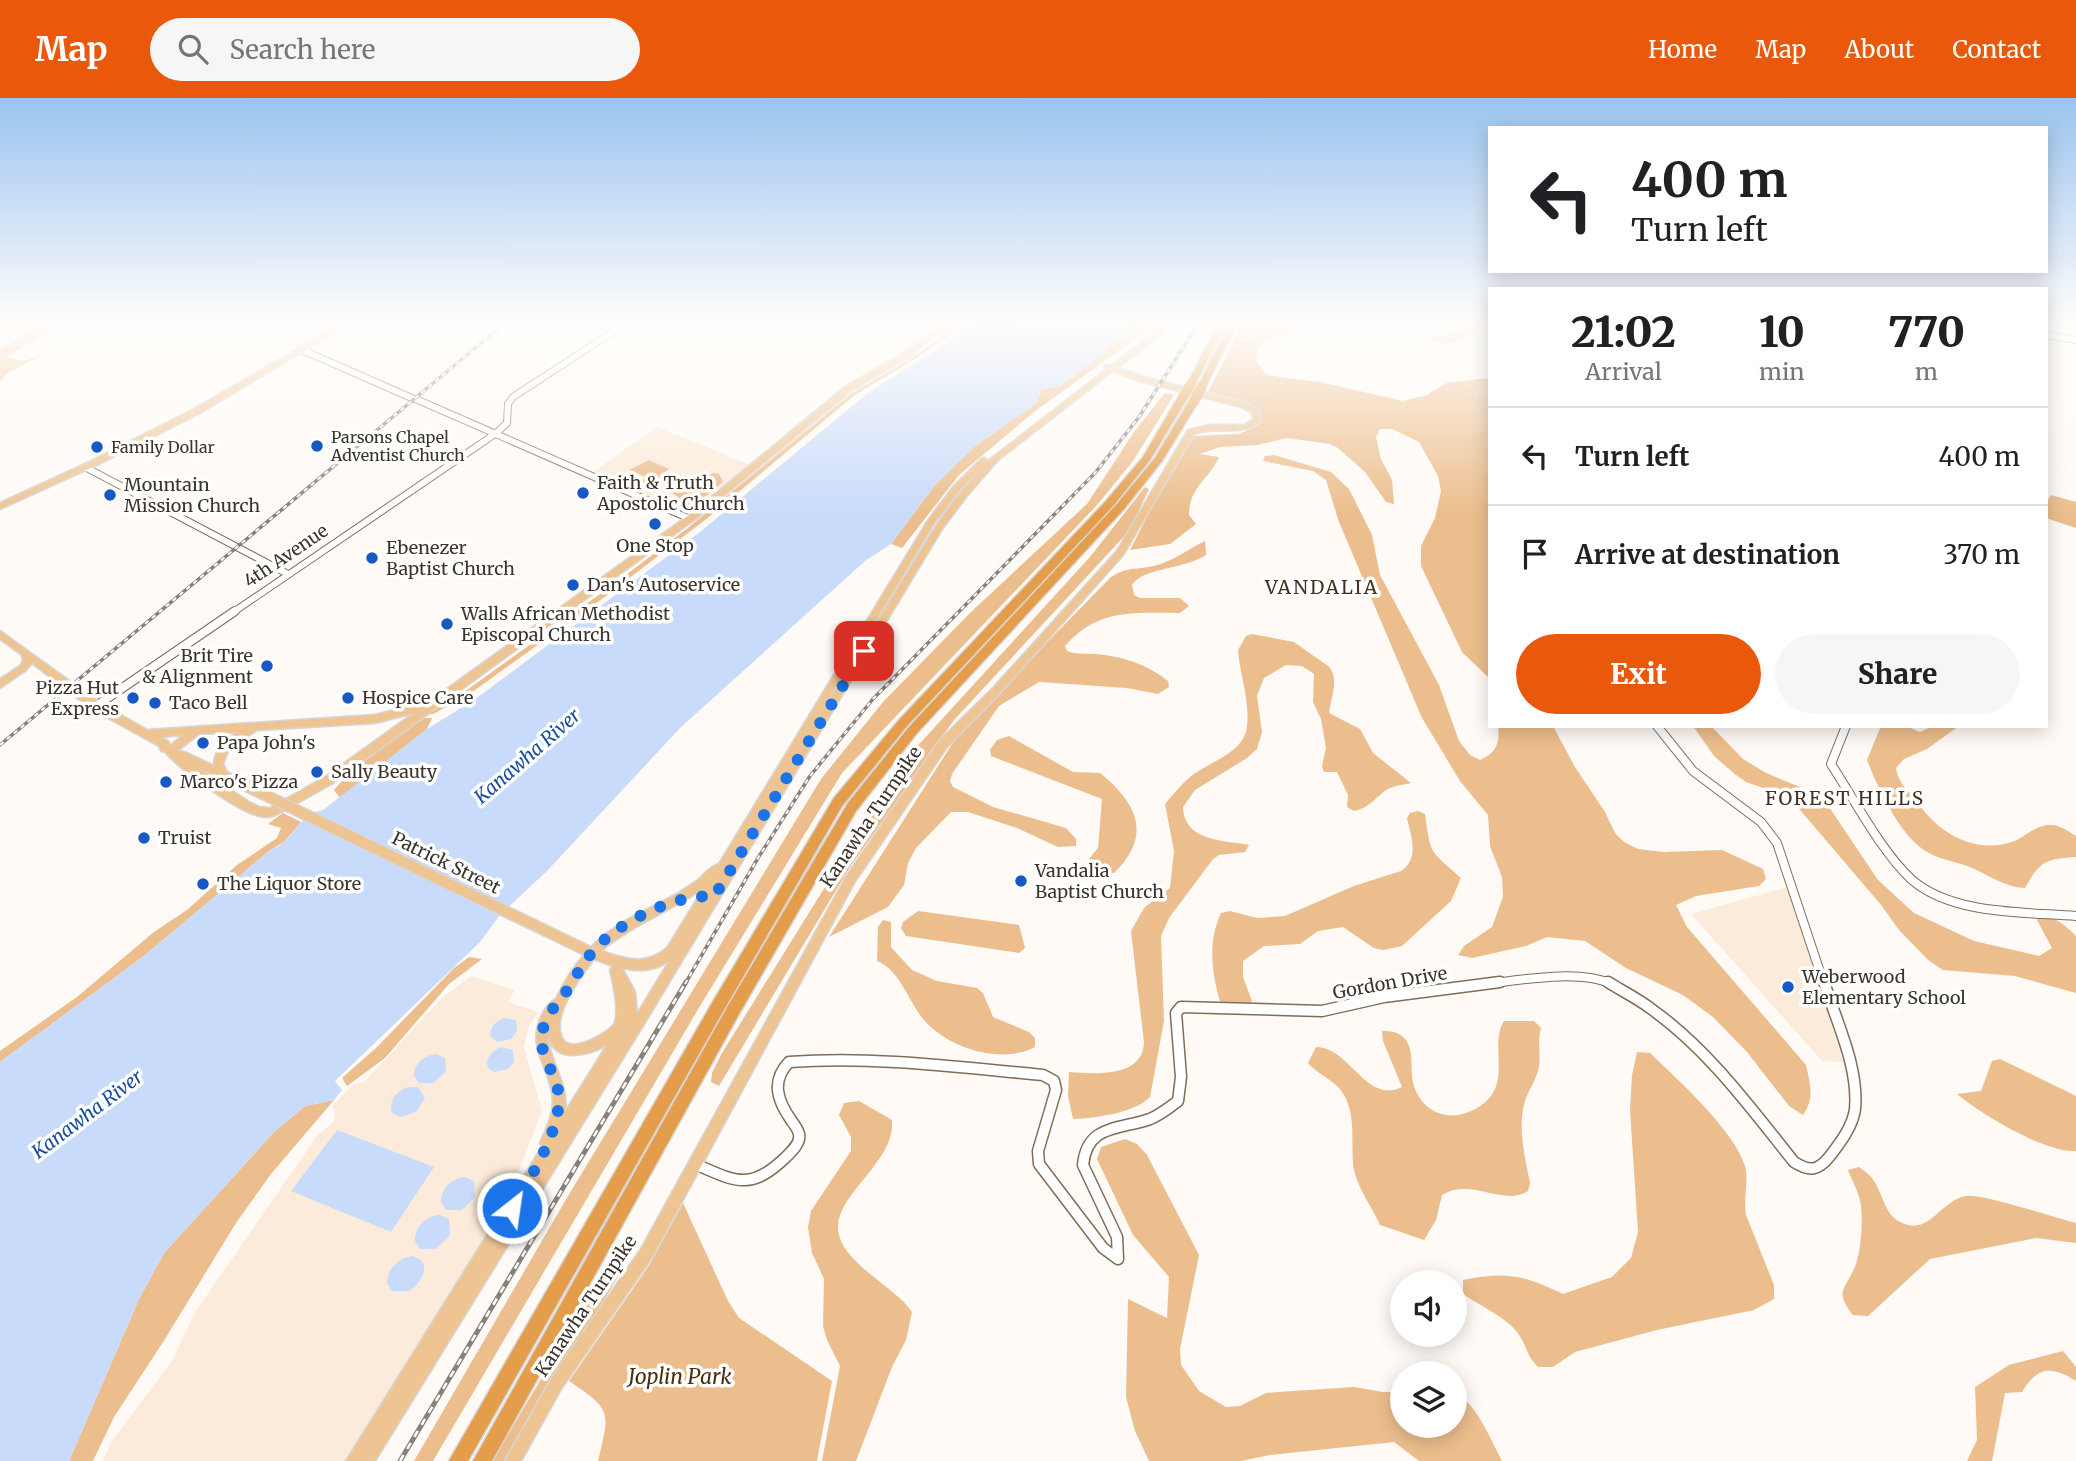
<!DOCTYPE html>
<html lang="en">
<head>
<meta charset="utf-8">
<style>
	:root { --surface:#fff; --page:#f6f6f6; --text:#202124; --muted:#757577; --line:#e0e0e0; --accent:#ea580c }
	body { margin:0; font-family:Merriweather,serif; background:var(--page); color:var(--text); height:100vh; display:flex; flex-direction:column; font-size:26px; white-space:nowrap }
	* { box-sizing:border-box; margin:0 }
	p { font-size:23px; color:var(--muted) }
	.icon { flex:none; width:38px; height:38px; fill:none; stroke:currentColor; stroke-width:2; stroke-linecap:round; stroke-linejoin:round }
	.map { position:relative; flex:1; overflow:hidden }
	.drawer { position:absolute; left:1488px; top:189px; width:560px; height:441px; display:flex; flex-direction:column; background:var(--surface); border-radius:0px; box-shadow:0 4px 18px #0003 }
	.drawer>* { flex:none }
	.hud { position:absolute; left:1488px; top:28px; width:560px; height:147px; border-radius:0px; box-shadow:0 4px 18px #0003; background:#fff; color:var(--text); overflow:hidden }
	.controls { position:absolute; left:1390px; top:1172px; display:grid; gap:14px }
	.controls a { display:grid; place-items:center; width:77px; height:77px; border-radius:50%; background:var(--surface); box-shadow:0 4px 18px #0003; font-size:35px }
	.pin { position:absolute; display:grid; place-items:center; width:60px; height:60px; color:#fff; margin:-30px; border-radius:14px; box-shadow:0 4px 10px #0006 }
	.me { position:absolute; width:77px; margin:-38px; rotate:30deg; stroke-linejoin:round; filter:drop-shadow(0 0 5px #0008) }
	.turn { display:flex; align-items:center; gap:24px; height:147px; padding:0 28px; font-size:32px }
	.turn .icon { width:91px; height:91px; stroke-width:2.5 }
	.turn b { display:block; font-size:49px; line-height:60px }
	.eta { display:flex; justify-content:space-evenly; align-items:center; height:119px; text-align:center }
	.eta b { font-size:42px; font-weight:800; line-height:49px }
	.action { display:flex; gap:14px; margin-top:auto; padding:14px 28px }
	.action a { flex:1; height:80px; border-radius:42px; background:var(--accent); color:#fff; font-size:28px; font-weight:800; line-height:80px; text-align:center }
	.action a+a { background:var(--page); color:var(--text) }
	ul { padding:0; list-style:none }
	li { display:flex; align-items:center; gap:21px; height:98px; padding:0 28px; border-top:2px solid var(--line) }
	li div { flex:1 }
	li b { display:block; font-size:26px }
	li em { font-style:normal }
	header { display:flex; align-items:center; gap:42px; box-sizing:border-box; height:98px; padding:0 35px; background:var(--accent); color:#fff }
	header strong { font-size:33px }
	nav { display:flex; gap:38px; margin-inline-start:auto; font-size:24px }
	.search { width:490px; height:63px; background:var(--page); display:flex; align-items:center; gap:18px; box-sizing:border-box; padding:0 24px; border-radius:38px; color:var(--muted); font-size:26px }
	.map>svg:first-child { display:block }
</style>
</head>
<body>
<header>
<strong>Map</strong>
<div class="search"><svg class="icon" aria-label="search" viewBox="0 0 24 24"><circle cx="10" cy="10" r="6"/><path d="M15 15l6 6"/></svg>Search here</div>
<nav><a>Home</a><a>Map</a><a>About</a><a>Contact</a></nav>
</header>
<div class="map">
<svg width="2076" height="1363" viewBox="0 0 2076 1363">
	<rect width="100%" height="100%" fill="#fffaf6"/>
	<path fill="#fcebda" d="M657 329 748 366 688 420 589 377Z
		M1788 789 1843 964 1822 963 1691 816Z
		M471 878 515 892 507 904 538 914 529 928 524 949 542 1013 508 1101 345 1363H103L111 1344 172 1263 196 1213 317 1038 335 1022 333 1007 353 987 365 983 442 900Z"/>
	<path fill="#ecbe8d" d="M0 226H61L7 259 25 263 43 256 6 276 0 283V251L36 230 17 229 0 234Z
		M957 226H963L920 258 855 297 710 418 606 498 468 597 433 616 424 617 460 597 614 486 689 429 852 295 915 258Z
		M1139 226H1156L1034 314 959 377 902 450 891 446 935 387 974 349 1036 305 1041 292 1062 287Z
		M1243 226H1287L1291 230 1286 235 1267 241 1258 251 1256 262 1266 277 1325 285 1403 303 1427 297 1446 285 1489 280V580L1462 554 1421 468V448L1435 420 1441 393 1438 378 1419 344 1392 331H1380L1376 339 1381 361 1392 382 1394 406 1386 404 1365 374 1338 350 1330 346 1287 340 1257 347 1220 349 1200 356 1219 359C1210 381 1189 388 1189 417L1196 426 1170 446 1130 452 1175 364 1194 338 1239 336 1259 327V310L1208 294Z
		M1465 226H1484C1472 240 1446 254 1429 239L1457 235Z
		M1165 295 1174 297 1133 363 1098 406 842 675 700 908 433 1363H414L568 1098 821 681 883 604 971 514 1087 406 1134 334Z
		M1274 357 1331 374 1349 391 1372 437 1380 477 1439 587 1459 643 1470 657 1480 662C1497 655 1500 644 1498 628H1553L1575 669 1605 714 1615 735 1624 744 1638 751 1663 754 1722 752 1763 771 1766 781 1759 788 1696 798 1676 807 1687 829 1806 967C1810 986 1815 1000 1803 1017L1789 1008 1747 954 1713 919 1683 897 1626 870 1585 843 1547 839 1526 848 1472 860 1458 857 1464 848 1492 829 1503 799 1502 779 1490 748 1488 717 1460 683 1422 620 1339 424 1326 382 1313 373 1263 363 1265 358Z
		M649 362 669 371 658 379 663 382 651 385 652 380 647 385 641 384 646 379 629 372Z
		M713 375 719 376 723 384 690 411 683 413 674 409 678 399 668 392 670 389 698 391 707 378Z
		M1145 389 1149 391 1130 432 954 622 850 769 719 988 711 984 712 975 722 955 902 665 1090 459Z
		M2051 397 2076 404V430L2046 420V404Z
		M1205 443 1206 457C1185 471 1142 470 1132 487L1134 497 1140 500H1180L1189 508 1180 515C1134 515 1098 510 1065 548L1067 553C1076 557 1085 555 1095 556 1122 558 1147 566 1168 583L1169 589 1158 596 1127 590 1039 584 999 608 952 676 950 683 953 689 993 709 1066 730 1076 741V748L1058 749 1017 730 968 714H951L916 750 908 765 904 787 888 809 829 839 961 632 1111 479C1128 469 1131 472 1148 469 1167 467 1187 452 1205 443Z
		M1252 536 1294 544 1328 568C1340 580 1331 599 1329 615L1360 631 1373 655 1411 685C1404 687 1395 687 1388 691 1375 699 1370 710 1354 713L1347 709 1348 697 1337 674H1324L1322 668 1326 650 1321 621 1313 604 1314 576 1302 568 1286 567 1264 580 1257 598 1262 634 1257 651 1247 660 1195 692 1183 709C1184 744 1224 742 1249 747L1245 754 1219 757 1213 761 1169 820 1161 838 1164 923 1150 999C1135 1015 1095 1020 1073 1021L1068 998 1069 974C1096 976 1143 980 1144 944L1131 833 1144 810 1170 790 1174 753 1165 706C1173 696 1181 687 1191 678 1209 664 1244 655 1247 629 1250 603 1240 577 1238 552L1246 538Z
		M425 620H432L427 631 340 700 334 692C357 665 392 635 425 620Z
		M1693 628H1711L1743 661 1766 675 1807 692 1827 706 1878 782 1914 815 1974 843 2039 858 2052 850 2037 822 2040 818C2056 819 2065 827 2076 838V895L2015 878 1943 872 1928 862 1899 832 1882 808 1789 699 1746 684 1736 677 1714 658Z
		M1881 628H1906L1920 634 1933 628H1959L1927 651 1904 661 1896 670C1898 686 1910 694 1919 706 1939 736 1976 756 2012 744 2026 739 2035 726 2052 727 2060 727 2069 734 2076 738V759C2046 761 2040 763 2025 790 2004 789 1989 777 1970 769 1957 764 1942 762 1929 755 1901 741 1878 690 1867 662Z
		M1009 638 1073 674 1100 675C1137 705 1153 737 1114 775L1080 772 1098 750 1102 701 991 658 990 652 997 642Z
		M1418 713 1425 716C1431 758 1429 751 1461 780L1451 803 1402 848 1383 852 1374 850 1343 829 1318 833 1300 846 1264 848 1243 863V879L1252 903 1248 908 1221 907C1212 877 1207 845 1221 815L1230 813 1257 820 1285 818 1354 788 1401 773C1420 760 1411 739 1407 720L1410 715Z
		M283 715 301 724 284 744 269 753 144 858 0 964V953L77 899 154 834 187 812 237 767 277 740 281 730 268 726Z
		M918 813 1019 827 1025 850 1019 855 906 838 901 830 903 824Z
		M883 822 891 824V849L912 872 937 883 977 890 983 895 993 919 1029 934 1035 940V949C1001 967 948 950 924 922 908 903 900 872 877 863L878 829Z
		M469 859 482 861 449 886 385 960 347 988 342 980 376 950 454 870Z
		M1504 923H1534L1541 930C1537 944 1541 955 1539 968 1537 981 1529 991 1525 1003 1517 1028 1525 1060 1530 1085L1528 1093C1502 1109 1472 1079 1442 1097L1436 1122 1424 1142 1380 1127C1372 1109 1358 1091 1354 1072 1350 1048 1357 1020 1344 997 1337 983 1318 977 1308 965L1316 949C1350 949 1366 1007 1402 989L1383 943 1382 933C1391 933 1400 934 1406 942 1413 952 1411 967 1412 979 1416 1009 1443 1026 1471 1013 1518 992 1487 950 1504 923Z
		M1637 954 1650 955C1677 981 1735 1033 1745 1068 1749 1084 1743 1100 1746 1117L1774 1187V1201L1754 1212 1657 1232 1575 1254 1553 1269H1538C1525 1255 1529 1253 1521 1240 1511 1221 1480 1208 1463 1196V1182C1506 1173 1524 1177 1563 1196L1612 1179 1631 1160 1638 1134 1630 1012 1632 977Z
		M2000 961 2076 998V1053C2045 1055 1981 1016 1957 996L1981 993 1992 963Z
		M334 1002 271 1076 236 1125 165 1241 114 1319 93 1363H69L139 1201 164 1155 275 1033 305 1008Z
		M859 1003 892 1022C896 1063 837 1095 838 1130 839 1164 896 1189 912 1214L906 1242 892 1269 856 1363H822L840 1268 827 1242 823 1228 824 1181 812 1155 808 1129 811 1113 851 1053V1039L839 1017 844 1005Z
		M1125 1041 1137 1046 1147 1057 1199 1157 1180 1251 1181 1267 1199 1293 1226 1309 1240 1308 1266 1295 1278 1294 1354 1289 1383 1294H1402V1328H1454V1292C1478 1309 1489 1338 1502 1363H1419L1394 1344 1270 1357 1241 1363H1149L1135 1333 1126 1299 1128 1201 1167 1220 1169 1179 1133 1137 1097 1061 1101 1049Z
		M1859 1069C1863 1072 1868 1075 1871 1079 1883 1093 1883 1115 1900 1124 1930 1139 1939 1103 1966 1098 1980 1095 2056 1120 2076 1125V1145L2036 1140 1930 1161 1868 1218 1853 1217C1834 1193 1845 1192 1855 1169 1861 1153 1863 1125 1861 1108 1860 1096 1852 1083 1848 1072Z
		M683 1105 728 1203 739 1220 832 1283 817 1363H598C610 1313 612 1312 569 1283L650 1166Z
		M608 1169 619 1177 508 1363H492Z
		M2063 1253 2076 1269V1283C2051 1267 2037 1269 2022 1294L2005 1295 1992 1363H1967L1977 1342 1975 1289 2009 1267Z"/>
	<path fill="#c9dbfa" d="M971 226H1139L1062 287 1041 292 1036 305 974 349 935 387 891 446 865 463 680 630 548 772 500 817 480 844 335 983 342 992 334 1002 305 1008 275 1033 164 1155 139 1201 69 1363H0V964L144 858 269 753C273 751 280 748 284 744 298 731 302 716 323 712L427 631 474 602 700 434 869 294 950 243Z
		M505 920 516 922 517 933 511 941 497 944 491 939C489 929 496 923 505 920Z
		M501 949 513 952 514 964 508 971 494 974 488 970C485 959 492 953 501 949Z
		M436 956 445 960 446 973 434 985H419L414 978C414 965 424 958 436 956Z
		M408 989H418L425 1000 416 1014 400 1019 392 1015C388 1002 397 993 408 989Z
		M337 1032 434 1069 391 1134 291 1093Z
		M465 1079 474 1083 475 1099 462 1112H446L441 1104C441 1090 451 1081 465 1079Z
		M439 1117 449 1121 450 1137 436 1151H420L415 1143C415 1128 425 1119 439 1117Z
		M412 1158C434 1163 422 1185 409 1193H392L387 1185C388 1170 398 1160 412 1158Z"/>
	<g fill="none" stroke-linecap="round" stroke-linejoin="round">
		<g stroke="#806d58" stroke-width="8">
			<path id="minor-far2" d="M2046 237 2076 242
				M300 251 414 301
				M418 302 688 420
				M85 369 288 476
				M232 515 495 336 507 325 508 306 513 299 625 226"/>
		</g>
		<g stroke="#806d58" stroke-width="10">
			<path id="minor-far1" d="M96 608 235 513
				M1657 628 1693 673 1761 724 1777 745 1824 886
				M1846 628 1831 666C1854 701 1881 753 1911 781 1951 817 2025 814 2076 818
				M1486 886C1521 882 1579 871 1611 886"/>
		</g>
		<g stroke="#806d58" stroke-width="13">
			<path id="minor" d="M1608 884C1622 893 1637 900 1650 910 1708 951 1750 1009 1794 1064 1810 1074 1818 1073 1830 1058 1840 1045 1853 1028 1855 1011 1859 969 1836 923 1824 884
				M695 1066C736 1084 751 1093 786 1059 792 1053 801 1045 799 1036 798 1031 794 1026 791 1022 777 1002 771 983 789 964 875 958 957 969 1043 977L1054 983 1056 992 1038 1053 1039 1066 1103 1150 1118 1161
				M1118 1161 1117 1139 1083 1067C1087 1026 1119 1032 1150 1021 1160 1017 1169 1010 1178 1003L1181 979 1176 915 1181 909 1322 913 1384 899 1500 884"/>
		</g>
		<g stroke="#d8d6d5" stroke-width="3">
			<path id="major" d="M340 226H349L200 315 97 367 0 411V405L91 363 194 311Z
				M943 226H951L907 260 851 293 698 419 333 685 276 717C272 718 270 719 265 719 242 718 181 672 165 654L161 653 159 648 92 611 32 565 26 572 0 590V581L20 568 23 563 22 557 0 541V533L100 605 147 632 375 617 423 605 426 606 692 415 845 289 901 256ZM414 615 325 679 270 710 259 709 249 704 198 670 232 685 236 684 237 681 236 678 227 674 223 666 227 655 234 647 257 632 375 625ZM238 634C225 642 214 652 214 668L185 654 177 653 199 636ZM183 637 170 648 168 643 160 639Z
				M1166 226H1174L1118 270 1145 279 1247 305 1258 311 1262 322C1244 340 1216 327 1194 336L1123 457 1000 595 947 649 854 785 651 1161 561 1291 521 1363H505L551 1281 641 1151 846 779 939 643 994 589 1117 453 1188 332 1210 327H1244L1254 321 1251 314 1241 309 1139 283 1113 273 998 362 966 399 942 431 644 926 375 1363H346L542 1049 540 1045C546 1031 553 1018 553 1003 552 971 525 950 542 917 545 910 550 904 556 901 572 867 594 840 627 822 644 812 663 804 680 794 686 790 692 786 698 782 705 776 710 768 719 766L927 424 953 389 981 361 984 360 988 363 1107 271 1104 269 1105 267 1111 268ZM983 369 960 395 936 428 793 661 934 425 959 393ZM704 790 667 850C644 869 627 861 601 853 632 827 670 813 704 790ZM594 861 613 868 610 872C613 883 620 916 614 926 607 936 570 957 562 940 551 917 581 878 594 861ZM670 862 637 916 635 894 622 870C640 874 655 873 670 862ZM548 934C552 967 587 958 607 947L565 1014C569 983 547 962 548 934Z"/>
		</g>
		<g stroke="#d8d6d5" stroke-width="3">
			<path id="highway" d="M1218 226H1226L1195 286 1188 288 1187 286Z
				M1229 226H1237L1206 288 1199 290 1198 288Z
				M2067 226H2076V231Z
				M1183 296 1188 299 1150 362 1114 407 907 628 842 708 721 917 468 1363H449L711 907 834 700 899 622 1106 403 1143 359 1178 299Z
				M1194 300 1199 303 1162 363 1124 411 917 635 856 713 739 916 492 1363H473L729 906 848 705 909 629 1116 407 1155 360 1189 303Z"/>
		</g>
		<use href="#minor-far2" stroke="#fff" stroke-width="6"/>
		<use href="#minor-far1" stroke="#fff" stroke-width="8"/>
		<use href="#minor" stroke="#fff" stroke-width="10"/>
		<use href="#major" fill="#eec493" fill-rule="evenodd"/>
		<use href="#highway" fill="#e39d4b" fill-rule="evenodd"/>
		<g stroke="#88807a" stroke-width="3.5">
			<path id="rail-far1" d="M0 647 504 226
				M685 886 758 760 810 678 873 601 1095 375 1139 319 1198 226"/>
		</g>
		<g stroke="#88807a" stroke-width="5">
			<path id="rail" d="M400 1363 686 884"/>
		</g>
		<use href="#rail-far1" stroke="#fff" stroke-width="2" stroke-dasharray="4.5" stroke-linecap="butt"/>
		<use href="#rail" stroke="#fff" stroke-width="2.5" stroke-dasharray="7" stroke-linecap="butt"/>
		<g stroke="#d8d6d5" stroke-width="13" stroke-linecap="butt">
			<path id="major-bridge" d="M232 681 596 857"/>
		</g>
		<g stroke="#d8d6d5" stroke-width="11" stroke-linecap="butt">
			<path id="highway-bridge" d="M1183 299 1191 286
				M1194 303 1202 288"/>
		</g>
		<use href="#major-bridge" stroke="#eec493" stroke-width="10"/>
		<use href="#highway-bridge" stroke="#e39d4b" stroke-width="10"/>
	</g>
	<linearGradient id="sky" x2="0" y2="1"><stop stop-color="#9bc4ef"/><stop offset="0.54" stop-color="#fffdfb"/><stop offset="1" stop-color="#fffdfb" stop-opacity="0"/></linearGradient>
	<rect width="2076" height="417" fill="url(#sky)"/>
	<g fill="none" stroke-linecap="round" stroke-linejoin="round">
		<path stroke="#1a73e8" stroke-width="12" stroke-dasharray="0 21.6" d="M512 1110C530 1081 565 1026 558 992 554 971 536 954 543 931 547 915 559 904 568 891 577 877 584 863 595 851 619 824 678 794 714 799L864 553"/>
	</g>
	<g fill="#1858c4" stroke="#fff" stroke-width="2.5">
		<circle cx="317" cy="348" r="7"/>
		<circle cx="97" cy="349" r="7"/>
		<circle cx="583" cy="395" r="7"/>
		<circle cx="110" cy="397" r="7"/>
		<circle cx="655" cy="426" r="7"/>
		<circle cx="372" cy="460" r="7"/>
		<circle cx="573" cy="487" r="7"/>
		<circle cx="447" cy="526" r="7"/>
		<circle cx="267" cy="568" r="7"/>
		<circle cx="133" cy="600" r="7"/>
		<circle cx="348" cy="600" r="7"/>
		<circle cx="155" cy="605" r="7"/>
		<circle cx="203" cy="645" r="7"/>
		<circle cx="317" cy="674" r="7"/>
		<circle cx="166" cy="684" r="7"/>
		<circle cx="144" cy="740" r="7"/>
		<circle cx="1021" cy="783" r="7"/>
		<circle cx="203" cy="786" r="7"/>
		<circle cx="1788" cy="889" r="7"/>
	</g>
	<g text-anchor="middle" stroke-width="7" stroke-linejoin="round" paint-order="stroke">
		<g font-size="16" fill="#3c332b" stroke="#fff" text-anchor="start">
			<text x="331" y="345">Parsons Chapel<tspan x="331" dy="18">Adventist Church</tspan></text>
			<text x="111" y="355">Family Dollar</text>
		</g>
		<g font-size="18" fill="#3c332b" stroke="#fff" text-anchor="start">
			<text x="597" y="391">Faith &amp; Truth<tspan x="597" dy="21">Apostolic Church</tspan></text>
			<text x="124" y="393">Mountain<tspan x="124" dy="21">Mission Church</tspan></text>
			<text x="655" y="454" text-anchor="middle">One Stop</text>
			<text x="386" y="456">Ebenezer<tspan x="386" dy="21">Baptist Church</tspan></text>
			<text x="587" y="493">Dan's Autoservice</text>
			<text x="461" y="522">Walls African Methodist<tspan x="461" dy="21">Episcopal Church</tspan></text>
			<text x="253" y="564" text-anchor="end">Brit Tire<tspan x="253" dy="21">&amp; Alignment</tspan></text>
			<text x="119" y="596" text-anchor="end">Pizza Hut<tspan x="119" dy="21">Express</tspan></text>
			<text x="362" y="606">Hospice Care</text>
			<text x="169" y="611">Taco Bell</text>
			<text x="217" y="651">Papa John's</text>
			<text x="331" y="680">Sally Beauty</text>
			<text x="180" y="690">Marco's Pizza</text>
			<text x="158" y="746">Truist</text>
			<text x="1035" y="779">Vandalia<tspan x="1035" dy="21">Baptist Church</tspan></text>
			<text x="217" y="792">The Liquor Store</text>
			<text x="1802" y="885">Weberwood<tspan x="1802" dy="21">Elementary School</tspan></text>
		</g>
		<g font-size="18" fill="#3c332b" stroke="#fff">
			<text transform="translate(286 458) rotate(-34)" y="6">4th Avenue</text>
			<text transform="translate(871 719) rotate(-56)" y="6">Kanawha Turnpike</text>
			<text transform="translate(446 765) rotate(26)" y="6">Patrick Street</text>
			<text transform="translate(1390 885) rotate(-10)" y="6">Gordon Drive</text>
			<text transform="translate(586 1208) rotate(-56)" y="6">Kanawha Turnpike</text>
		</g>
		<g font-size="19" letter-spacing="2" fill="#43321f" stroke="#fff">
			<text x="1322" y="496">VANDALIA</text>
			<text x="1845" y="707">FOREST HILLS</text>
		</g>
		<g font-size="19" font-style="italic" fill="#1a4ca1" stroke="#fff">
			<text transform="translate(527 658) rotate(-41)" y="7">Kanawha River</text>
			<text transform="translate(87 1016) rotate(-37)" y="7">Kanawha River</text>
		</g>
		<g font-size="21" font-style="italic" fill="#492f0f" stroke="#fff">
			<text x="680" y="1286">Joplin Park</text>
		</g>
	</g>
</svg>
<div class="controls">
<a><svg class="icon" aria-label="sound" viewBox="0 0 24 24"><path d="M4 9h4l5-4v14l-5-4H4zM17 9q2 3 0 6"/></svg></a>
<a><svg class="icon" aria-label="layers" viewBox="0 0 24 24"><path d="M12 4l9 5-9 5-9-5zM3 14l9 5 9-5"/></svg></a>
</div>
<div class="pin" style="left:864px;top:553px;background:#d93025"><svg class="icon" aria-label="arrive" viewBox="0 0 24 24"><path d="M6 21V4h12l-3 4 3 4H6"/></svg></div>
<svg class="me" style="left:512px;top:1110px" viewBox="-20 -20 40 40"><circle r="17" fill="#1a73e8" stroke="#fff" stroke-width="3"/><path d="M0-11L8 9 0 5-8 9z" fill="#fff"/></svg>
<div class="hud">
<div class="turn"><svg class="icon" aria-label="left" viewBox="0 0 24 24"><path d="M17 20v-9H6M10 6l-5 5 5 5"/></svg><div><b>400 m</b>Turn left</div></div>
</div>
<section class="drawer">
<div class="eta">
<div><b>21:02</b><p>Arrival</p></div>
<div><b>10</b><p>min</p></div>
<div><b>770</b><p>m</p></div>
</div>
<ul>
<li><svg class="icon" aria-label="left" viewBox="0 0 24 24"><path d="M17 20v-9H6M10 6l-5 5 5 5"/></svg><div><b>Turn left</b></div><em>400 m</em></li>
<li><svg class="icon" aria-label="arrive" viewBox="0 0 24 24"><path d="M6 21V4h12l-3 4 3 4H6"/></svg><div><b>Arrive at destination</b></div><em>370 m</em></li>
</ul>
<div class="action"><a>Exit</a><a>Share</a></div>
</section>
</div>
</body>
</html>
